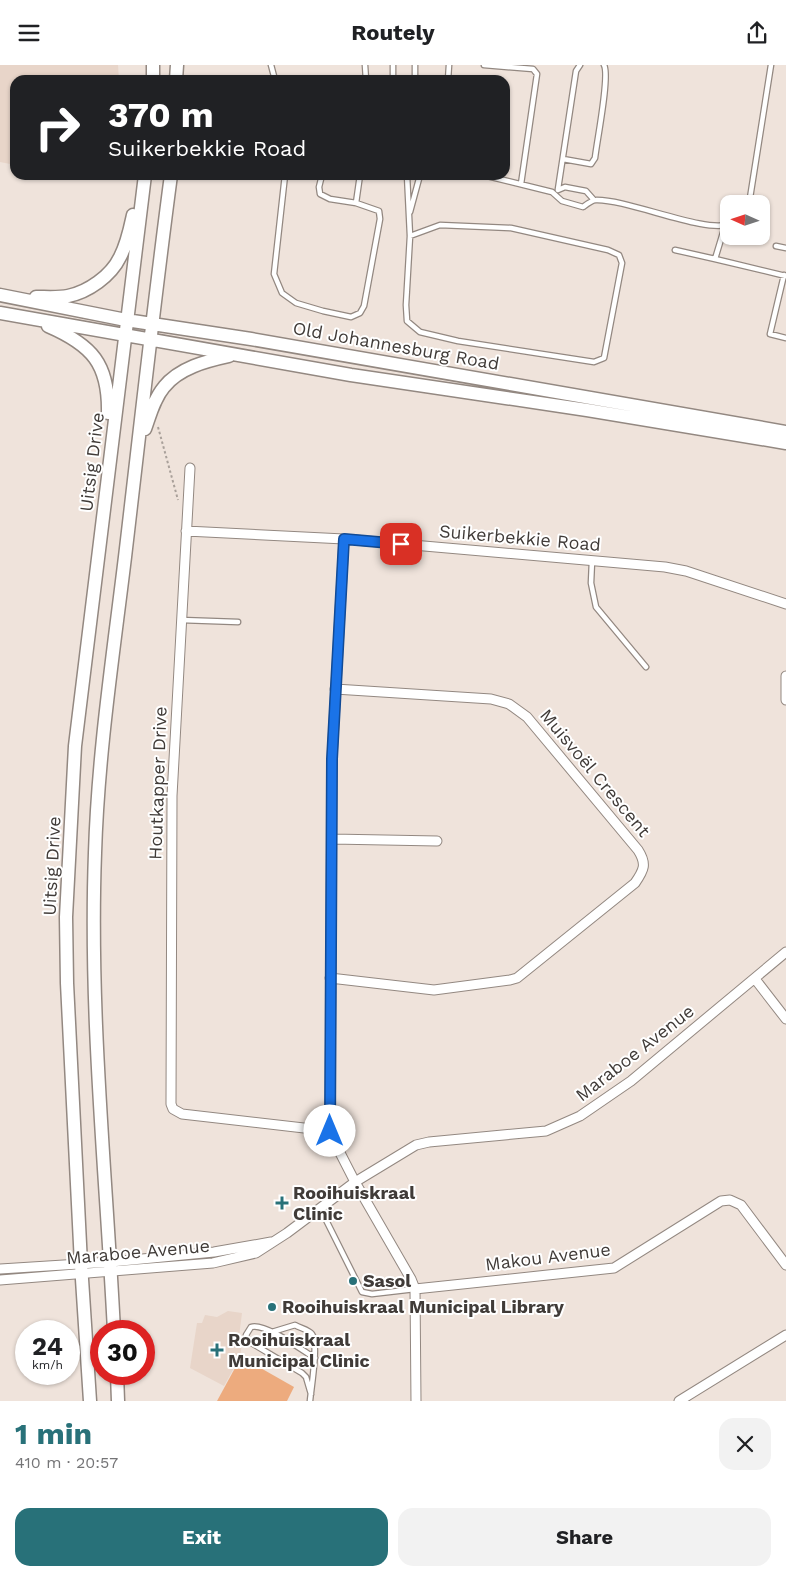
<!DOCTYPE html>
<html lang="en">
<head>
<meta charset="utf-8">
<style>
	:root { --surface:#fff; --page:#f2f2f2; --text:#202124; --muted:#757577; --accent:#287179 }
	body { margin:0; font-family:"Work Sans",sans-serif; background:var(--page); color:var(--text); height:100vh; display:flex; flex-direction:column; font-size:19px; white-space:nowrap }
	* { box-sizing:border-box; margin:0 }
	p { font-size:16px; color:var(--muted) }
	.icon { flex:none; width:28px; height:28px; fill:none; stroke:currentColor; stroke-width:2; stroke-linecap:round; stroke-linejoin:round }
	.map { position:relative; height:1336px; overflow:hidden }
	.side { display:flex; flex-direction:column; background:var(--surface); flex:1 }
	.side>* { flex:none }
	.hud { position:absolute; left:10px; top:10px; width:500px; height:105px; border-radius:15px; box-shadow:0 1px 4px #0004; background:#202124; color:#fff; overflow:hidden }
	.needle { width:32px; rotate:273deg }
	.buttons { position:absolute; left:720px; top:130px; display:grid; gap:10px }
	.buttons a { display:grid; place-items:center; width:50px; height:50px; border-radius:10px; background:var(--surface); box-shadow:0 1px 4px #0004; font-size:25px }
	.speed { position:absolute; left:15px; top:1255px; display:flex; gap:10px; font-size:25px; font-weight:700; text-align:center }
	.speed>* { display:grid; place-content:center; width:65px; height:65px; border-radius:50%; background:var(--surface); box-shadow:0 1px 4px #0004; line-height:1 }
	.speed small { font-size:12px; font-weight:400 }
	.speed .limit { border:8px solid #d22; background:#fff; color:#111 }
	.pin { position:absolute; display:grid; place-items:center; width:42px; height:42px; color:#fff; margin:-21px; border-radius:10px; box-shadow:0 2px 8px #0006 }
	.me { position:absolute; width:55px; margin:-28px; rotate:0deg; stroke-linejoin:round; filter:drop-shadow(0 0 4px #0008) }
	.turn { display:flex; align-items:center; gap:18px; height:105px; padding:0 15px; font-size:22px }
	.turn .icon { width:65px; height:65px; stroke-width:2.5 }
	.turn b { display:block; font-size:35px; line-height:42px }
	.round { display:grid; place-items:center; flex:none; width:52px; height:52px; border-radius:15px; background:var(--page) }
	.headline { display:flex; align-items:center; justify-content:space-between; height:85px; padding:0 15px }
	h1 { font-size:30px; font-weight:700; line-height:38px; color:var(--accent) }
	.primary-button { display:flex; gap:10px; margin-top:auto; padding:10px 15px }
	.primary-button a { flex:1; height:58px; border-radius:15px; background:var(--accent); color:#fff; font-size:20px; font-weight:700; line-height:58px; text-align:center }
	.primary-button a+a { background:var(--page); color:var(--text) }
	header { display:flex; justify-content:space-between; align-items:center; height:65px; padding:0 15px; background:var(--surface); font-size:22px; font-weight:700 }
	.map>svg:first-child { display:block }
</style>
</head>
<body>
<header><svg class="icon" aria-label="menu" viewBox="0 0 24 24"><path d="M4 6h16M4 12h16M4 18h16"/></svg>Routely<svg class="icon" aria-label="share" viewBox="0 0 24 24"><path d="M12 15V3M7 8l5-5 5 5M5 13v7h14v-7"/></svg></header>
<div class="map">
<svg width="786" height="1336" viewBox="0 0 786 1336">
	<rect width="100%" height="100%" fill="#efe3db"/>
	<path fill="#e8d5c9" d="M0 0H118L119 15H15V100L0 97Z
		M228 1246 242 1248 239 1272 242 1279 240 1292 224 1321 190 1303 197 1258H202L205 1250 217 1252Z"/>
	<path fill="#edab7e" d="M241 1292 294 1322 287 1336H217Z"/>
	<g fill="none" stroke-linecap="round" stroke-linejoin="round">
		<g stroke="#938881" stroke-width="7">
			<path id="lane" d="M271 0 275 15
				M365 0 366 15
				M393 0V15
				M415 0V15
				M484 0 533 4 537 9 521 119
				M448 15 449 0
				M563 94 591 99 595 93C597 75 610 11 604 0
				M285 110 274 209 282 228 296 238 323 246 351 252 360 248 364 241 380 154 379 146 356 138 360 110
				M322 110 319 122 320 129 330 134 356 138
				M407 110 410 171 406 240 407 256 420 267 458 276 594 297 604 293 622 198 619 190 608 185 511 163 440 160 410 171
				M483 110 552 127 562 136 583 142C587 139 592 135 596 135 627 134 707 169 729 159
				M558 124 576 6 580 0
				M558 125 565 122 586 126 594 135
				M747 139 750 133 771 0
				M410 147 420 110
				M725 161 715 194 786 211
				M776 181 786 183
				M675 185 715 194
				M784 210 770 269 786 273
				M592 496 591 518 596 542 646 602
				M181 555 238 557
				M320 1143 362 1227 372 1229 415 1224
				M272 1267 295 1260C300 1263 309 1265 312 1269 319 1278 311 1324 310 1336
				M311 1329 306 1312 302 1308 248 1276 246 1270 251 1262C264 1257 302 1285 315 1293"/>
		</g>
		<g stroke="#938881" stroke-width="11">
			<path id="street" d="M190 403 172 731 171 1039 173 1044 182 1049 330 1066 335 1078 355 1117 411 1214 415 1224 416 1336
				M186 466 344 474 665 502 686 506 786 539
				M786 611V635
				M332 774 437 776
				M330 913 434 925 510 915 517 913 635 818C644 805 647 799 638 785L527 652 509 639 491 634 335 624
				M755 914 786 954
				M330 1066 332 694 344 474
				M0 1204 111 1197 214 1187 271 1177
				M0 1215 213 1198 256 1188 287 1168 355 1117 416 1080 429 1077 546 1066 580 1051 631 1016 786 887
				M415 1224 614 1203 721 1136 730 1135 741 1140 786 1200
				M679 1336 786 1270"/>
		</g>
		<g stroke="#938881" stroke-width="15">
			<path id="secondary" d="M153 15V0
				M176 15 177 0
				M0 230 126 255 251 274 786 367
				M36 232C46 232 58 233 68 231 88 227 111 211 120 192 127 179 130 164 133 150
				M0 248 351 310 587 345 786 378
				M48 261C92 280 109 299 108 348
				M145 364C150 350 154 334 164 322 179 303 206 296 229 291
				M114 1266C106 1107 89 948 95 788 98 689 113 591 125 492 140 365 154 237 171 110
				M117 1309 118 1336
				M90 1336 81 1199 67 918 66 852 75 681 145 110"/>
		</g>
		<path stroke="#a9a09a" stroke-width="2" stroke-dasharray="2.5 2.5" stroke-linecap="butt" d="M158 362 178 435"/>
		<use href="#lane" stroke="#fff" stroke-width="4.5"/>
		<use href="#street" stroke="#fff" stroke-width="9"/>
		<use href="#secondary" stroke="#fff" stroke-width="12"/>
	</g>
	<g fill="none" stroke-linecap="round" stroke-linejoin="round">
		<g stroke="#114b97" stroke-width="12">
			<path id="route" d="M330 1066 332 694 344 474 401 479"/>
		</g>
		<use href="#route" stroke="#1a73e8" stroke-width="9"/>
	</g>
	<g fill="#287179" stroke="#fff" stroke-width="2">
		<path d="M279.5 1130.5h5v5h5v5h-5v5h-5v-5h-5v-5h5z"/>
		<circle cx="353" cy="1216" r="5"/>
		<circle cx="272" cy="1242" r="5"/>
		<path d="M214.5 1277.5h5v5h5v5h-5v5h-5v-5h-5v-5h5z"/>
	</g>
	<g text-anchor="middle" stroke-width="4" stroke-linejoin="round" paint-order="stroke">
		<g font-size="18" fill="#403b38" stroke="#fff">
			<text transform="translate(396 281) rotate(10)" y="6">Old Johannesburg Road</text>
			<text transform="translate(92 397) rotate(-83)" y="6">Uitsig Drive</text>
			<text transform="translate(520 473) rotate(5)" y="6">Suikerbekkie Road</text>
			<text transform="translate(595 708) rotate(50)" y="6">Muisvoël Crescent</text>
			<text transform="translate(158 718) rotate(-88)" y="6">Houtkapper Drive</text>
			<text transform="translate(52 801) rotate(-87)" y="6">Uitsig Drive</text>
			<text transform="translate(635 988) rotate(-38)" y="6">Maraboe Avenue</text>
			<text transform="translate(138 1187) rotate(-5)" y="6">Maraboe Avenue</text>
			<text transform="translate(548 1192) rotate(-7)" y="6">Makou Avenue</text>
		</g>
		<g font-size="18" font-weight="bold" fill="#403b38" stroke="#fff" text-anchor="start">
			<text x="293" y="1134">Rooihuiskraal<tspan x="293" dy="21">Clinic</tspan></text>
			<text x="363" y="1222">Sasol</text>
			<text x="282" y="1248">Rooihuiskraal Municipal Library</text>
			<text x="228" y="1281">Rooihuiskraal<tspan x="228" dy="21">Municipal Clinic</tspan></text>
		</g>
	</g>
</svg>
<div class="buttons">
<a><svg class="needle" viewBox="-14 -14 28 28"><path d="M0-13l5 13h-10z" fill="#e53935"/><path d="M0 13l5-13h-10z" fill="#757577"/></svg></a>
</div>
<div class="speed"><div>24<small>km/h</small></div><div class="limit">30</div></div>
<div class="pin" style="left:401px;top:479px;background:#d93025"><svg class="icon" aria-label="arrive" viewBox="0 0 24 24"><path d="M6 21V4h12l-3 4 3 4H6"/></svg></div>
<svg class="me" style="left:330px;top:1066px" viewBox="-20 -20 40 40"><circle r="19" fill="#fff"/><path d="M0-13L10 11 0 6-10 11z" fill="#1a73e8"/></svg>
<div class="hud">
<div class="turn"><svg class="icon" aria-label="right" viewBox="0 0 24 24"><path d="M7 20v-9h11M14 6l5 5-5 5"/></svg><div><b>370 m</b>Suikerbekkie Road</div></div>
</div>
</div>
<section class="side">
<div class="headline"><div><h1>1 min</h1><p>410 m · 20:57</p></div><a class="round"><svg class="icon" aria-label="close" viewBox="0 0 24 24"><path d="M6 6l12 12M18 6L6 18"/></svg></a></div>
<div class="primary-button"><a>Exit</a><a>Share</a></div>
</section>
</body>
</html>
